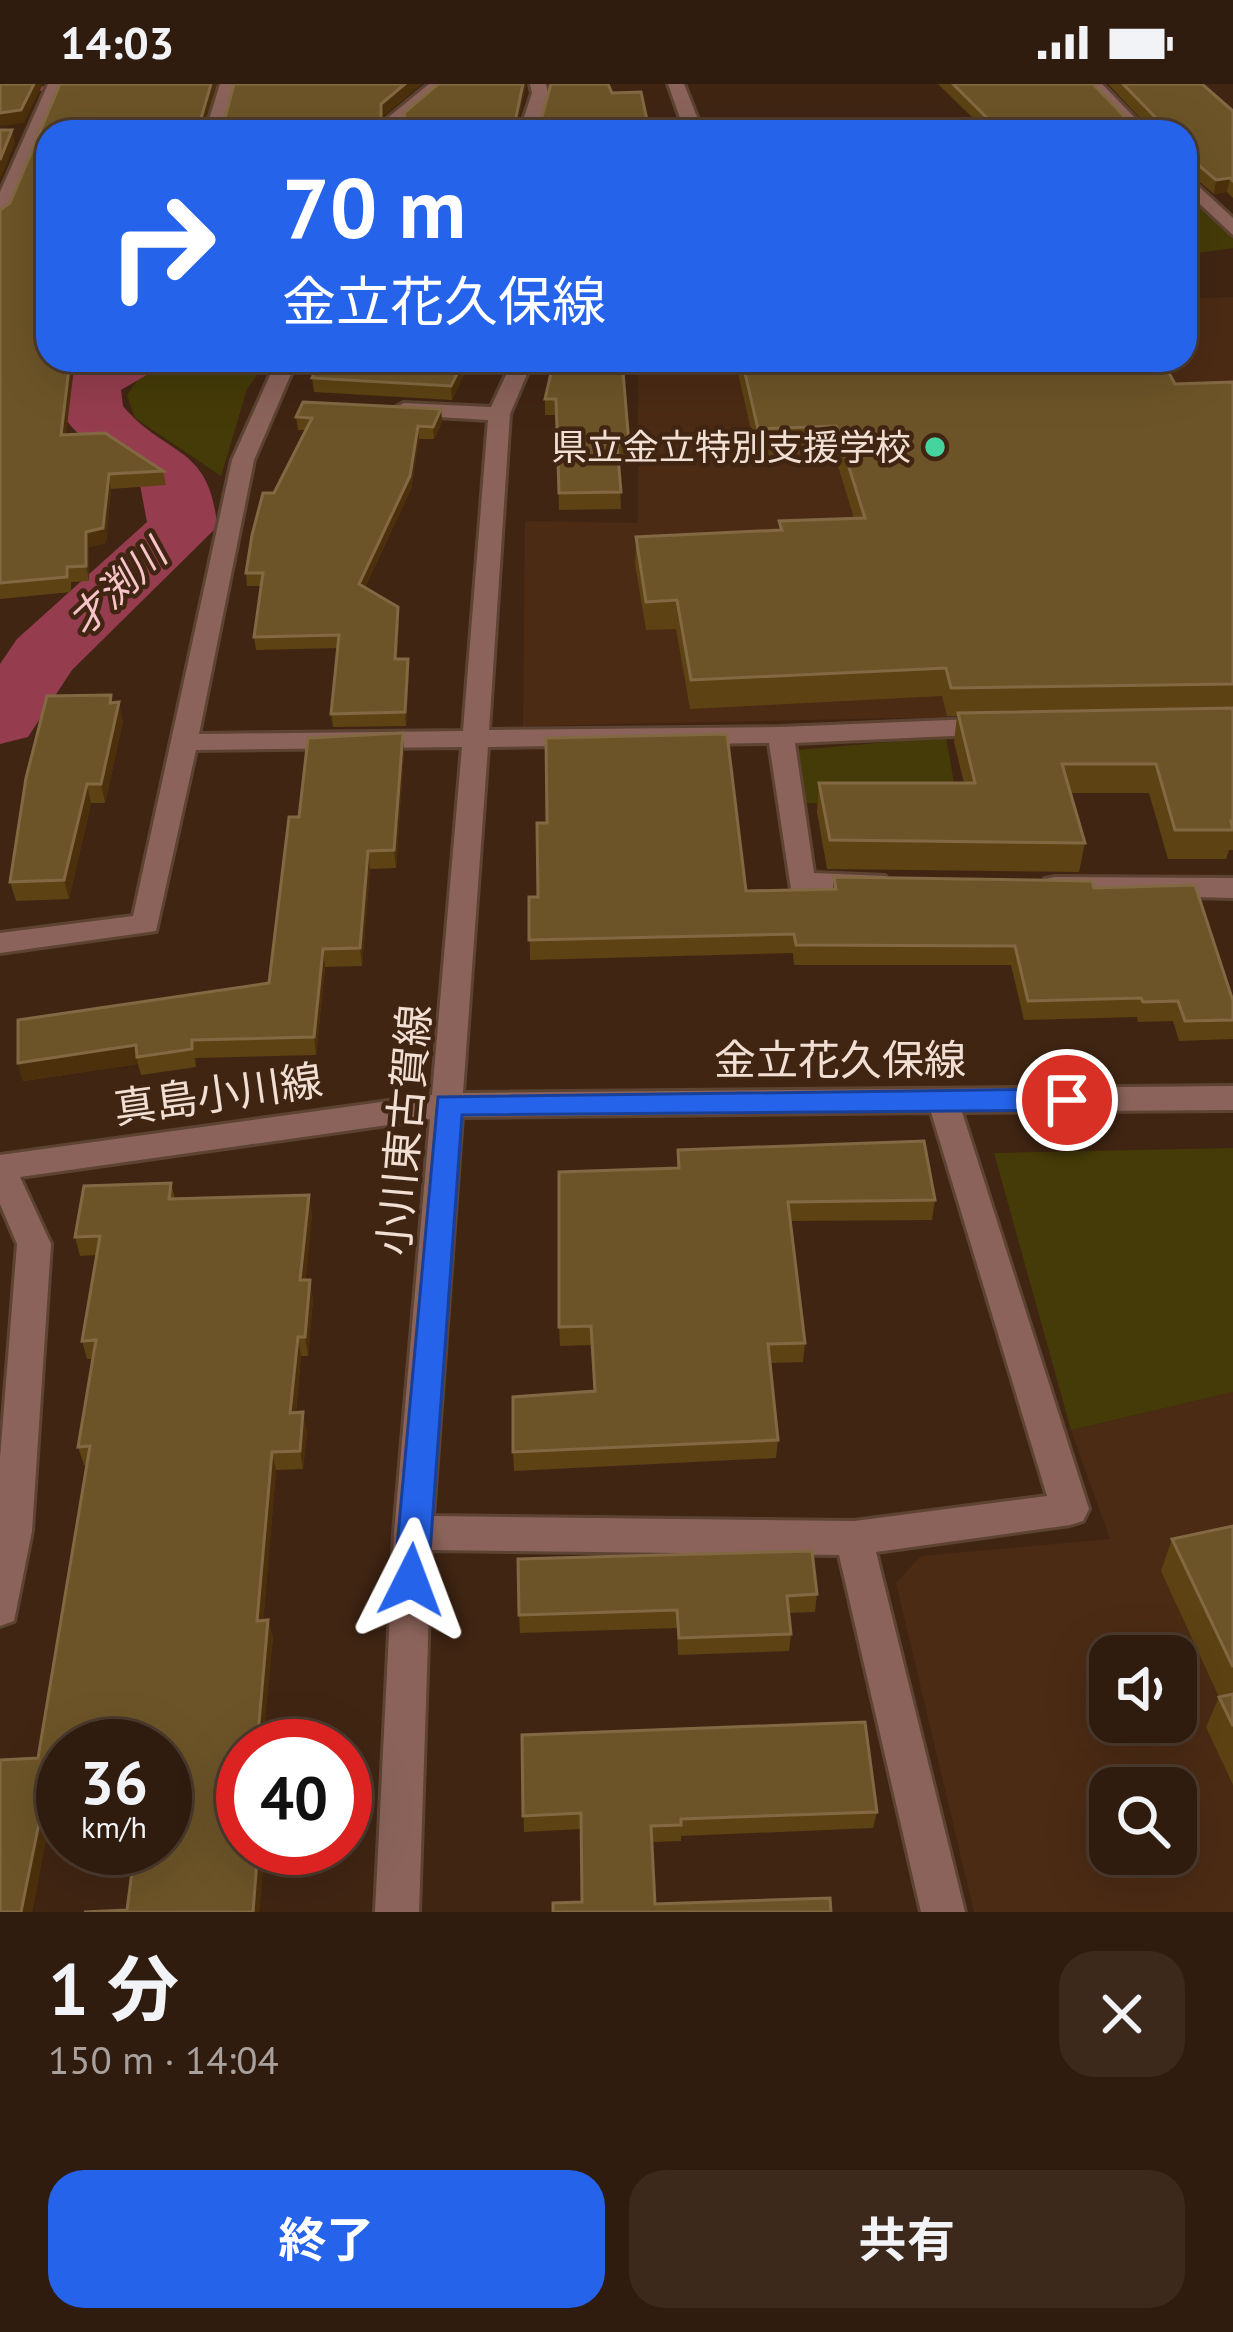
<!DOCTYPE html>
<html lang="ja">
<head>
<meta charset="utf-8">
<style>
	:root { --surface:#301c0e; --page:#3c291c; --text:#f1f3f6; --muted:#a8a19e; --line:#4b3a2e; --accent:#2563eb }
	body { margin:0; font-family:"PT Sans","Noto Sans JP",sans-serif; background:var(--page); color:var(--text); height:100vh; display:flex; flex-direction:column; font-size:45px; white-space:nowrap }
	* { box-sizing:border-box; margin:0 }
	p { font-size:39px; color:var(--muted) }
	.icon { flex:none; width:66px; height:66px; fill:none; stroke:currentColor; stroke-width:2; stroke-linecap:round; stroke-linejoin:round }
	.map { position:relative; height:1828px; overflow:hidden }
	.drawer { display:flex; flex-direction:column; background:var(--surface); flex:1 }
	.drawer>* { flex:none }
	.guide { position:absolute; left:36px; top:36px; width:1161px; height:252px; border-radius:36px; box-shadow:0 12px 48px #0002,0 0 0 3px var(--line); background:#2563eb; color:#fff; overflow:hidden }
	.buttons { position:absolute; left:1089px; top:1551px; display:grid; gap:24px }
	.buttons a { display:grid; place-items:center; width:108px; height:108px; border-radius:24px; background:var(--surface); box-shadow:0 12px 48px #0002,0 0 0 3px var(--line); font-size:60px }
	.speed { position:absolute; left:36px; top:1635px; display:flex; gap:24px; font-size:60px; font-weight:700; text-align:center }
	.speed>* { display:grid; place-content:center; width:156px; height:156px; border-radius:50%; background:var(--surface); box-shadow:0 12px 48px #0002,0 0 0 3px var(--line); line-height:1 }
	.speed small { font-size:30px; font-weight:400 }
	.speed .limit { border:18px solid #d22; background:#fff; color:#111 }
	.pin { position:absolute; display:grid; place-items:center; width:102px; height:102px; color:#fff; margin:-51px; border:6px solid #fff; border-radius:50%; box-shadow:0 3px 12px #0007 }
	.me { position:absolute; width:132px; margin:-66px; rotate:3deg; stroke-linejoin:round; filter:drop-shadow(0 0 9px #0008) }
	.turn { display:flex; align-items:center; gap:42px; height:252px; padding:0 48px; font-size:54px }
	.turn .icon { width:156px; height:156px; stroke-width:2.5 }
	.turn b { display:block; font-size:84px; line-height:102px }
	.round { display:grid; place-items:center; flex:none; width:126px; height:126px; border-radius:36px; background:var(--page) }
	.overview { display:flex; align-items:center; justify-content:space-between; height:204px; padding:0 48px }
	h1 { font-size:72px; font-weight:700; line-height:90px }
	.primary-button { display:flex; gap:24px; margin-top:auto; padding:24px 48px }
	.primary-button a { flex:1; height:138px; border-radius:36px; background:var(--accent); color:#fff; font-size:48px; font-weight:700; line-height:138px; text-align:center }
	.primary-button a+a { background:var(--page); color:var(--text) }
	.status { display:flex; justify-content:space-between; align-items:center; height:84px; padding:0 60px; background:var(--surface); direction:ltr }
	.status svg { height:33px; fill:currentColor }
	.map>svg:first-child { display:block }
</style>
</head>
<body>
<div class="status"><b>14:03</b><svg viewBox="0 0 49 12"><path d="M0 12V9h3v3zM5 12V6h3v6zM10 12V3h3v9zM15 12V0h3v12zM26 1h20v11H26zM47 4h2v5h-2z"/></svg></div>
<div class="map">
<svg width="1233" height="1828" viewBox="0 0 1233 1828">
	<rect width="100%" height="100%" fill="#402513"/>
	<path fill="#4b2b14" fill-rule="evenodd" d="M1233 213V627L523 642 525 437 638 439V288L646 276H1185V214Z
		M1233 1308V1828H974L896 1499 921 1472 1110 1455 1071 1346ZM1110 1572H1176V1638H1110ZM1110 1704H1176V1770H1110Z"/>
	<path fill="#453b08" d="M1201 120 1233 151V164L1185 171V123Z
		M168 276H268L247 305 221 392 135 334 127 311 142 290Z
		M946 653 958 722 803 719 797 666Z
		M1233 1064V1308L1071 1346 994 1069Z"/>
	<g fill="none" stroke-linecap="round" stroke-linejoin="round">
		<path fill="#953d4e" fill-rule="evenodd" d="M58 0H79L0 14V8Z"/>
		<path fill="#953d4e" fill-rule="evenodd" d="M81 276H159L150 289 121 306 123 322C164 372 211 360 217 443L72 586 28 653 0 660V580L17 555 147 438 140 401C113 373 6 317 81 276Z"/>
		<g stroke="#5c4332" stroke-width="6">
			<path id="minor" d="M48 0H66L58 9 9 131 0 137V108Z
				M220 0H236L223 48H205Z
				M429 0H447L400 41 403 48H385V36Z
				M530 0H546L548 9 537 48H519L532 9Z
				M668 0H684L703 48H685Z
				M1085 0H1102L1149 48H1130Z
				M1185 90 1233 134V151L1185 106Z
				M277 276H297L254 376 199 650 463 647 488 336 404 331 393 325 404 319 491 323 513 276H533L510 330 489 646 781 643 997 634 1010 642 997 650 795 659 814 789 885 792 889 799 875 808 791 805 769 659 488 663 463 1009 1233 1002V1026L962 1028 1089 1425 1083 1437 1070 1441 876 1468 965 1828H921L839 1471 431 1466 419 1828H375L394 1449 430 1035 20 1093 51 1160 32 1447 14 1537 0 1542V1374L17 1160 0 1120V1071L432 1011 462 663 196 666 156 847 0 869V849L133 832 232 376ZM931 1028 1047 1412 854 1437 433 1432 462 1033Z
				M1055 793 1233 794V814L1045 809 1041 802 1045 795Z"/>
		</g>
		<use href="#minor" fill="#8b635a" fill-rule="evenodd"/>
	</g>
	<path fill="#5d4313" d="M60 0H216L205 38H224L234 0H422L382 33V38H405L404 29 438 0H526L518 37 541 36 550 0H608L612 9 641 8 647 36H653V48H48V276H75L65 351 105 349 163 387 166 401 111 405 106 459 89 463V497L71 498V508L0 515V126L10 119Z
		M938 0H1093L1129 37 1144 38 1108 0H1202L1233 27V114L1227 108 1214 110 1185 86V48H967L968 40 977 38Z
		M320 276H468V282L452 316 314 308 312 294Z
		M554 276H626L623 281 629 376H619L621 425 559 426 556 331H545V315Z
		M735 276H1162L1175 300 1233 298V766H1229L1226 775H1168L1149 709H1070L1085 759 1079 788 827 785 817 728 819 699H964L954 658 957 632H947L942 612 690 625 676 545 646 546 635 480 636 453 779 446V437L854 434 834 369 757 372Z
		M441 325 442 338 434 355H419L411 405 365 503 399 536 397 575H408L409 588 406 642 333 643 331 630 338 564 256 566 254 553 262 502H247L246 489 274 409 305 346H298L296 333Z
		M113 619 123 637 105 719H91L69 815 16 817 10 798Z
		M403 649 404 667 396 784 370 785 362 882 325 883 316 971 195 974 196 983 141 991 138 980 23 997 18 979 269 899 299 733Z
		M834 793 1094 804 1233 917V955L1179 957 1173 937 1138 938 1137 933 1024 936 1011 881H794L793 869 530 876 529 813 833 805Z
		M678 1066 935 1116 932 1136 790 1137 805 1259 803 1278 770 1279 778 1356 776 1374 514 1387 513 1368 594 1307 592 1261 560 1262 559 1243 677 1084Z
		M171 1099 175 1115 312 1130 305 1196 313 1215 308 1272H301L296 1329 307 1347 303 1385 276 1386 263 1537 268 1536 273 1554 243 1764H265L259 1828H84L127 1826 165 1662H63V1754L46 1755 32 1828H0L38 1674 87 1381H84L78 1363 93 1275H87L82 1257 96 1171 80 1172 75 1153Z
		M1233 1442V1701L1206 1643 1219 1613 1161 1487 1172 1455Z
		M817 1510 815 1528 788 1529 791 1550 789 1567 678 1571 677 1544 520 1549 519 1531Z
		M522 1651 877 1728 873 1744 681 1752V1757L652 1758 655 1820 831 1828 582 1818 581 1745 524 1748Z"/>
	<path fill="#4b300b" d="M34 0H43L24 39 0 42V29Z
		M211 0H216L202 48 200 38Z
		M405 0H422L382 33V48L381 20Z
		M523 0H526L516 48 515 38Z
		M12 46 15 59 0 96V76Z
		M1230 94 1227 108 1214 110 1216 96Z
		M70 276H75L64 366 61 351Z
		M464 276H468V282L452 316 451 302Z
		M441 325 442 338 434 355 433 343Z
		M418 342 419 355 411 405 360 513 359 500Z
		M109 390 111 405 106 459 89 463V497L86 482V448Z
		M398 523 399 536 396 588 395 575Z
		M408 575 409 588 406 642 405 628Z
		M119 618 123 637 105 719 101 700Z
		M403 649 404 667 396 784 394 766Z
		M87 700 91 719 69 815 64 796Z
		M368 767 370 785 362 882 360 864Z
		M323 865 325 883 316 971 314 953Z
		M136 961 138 980 23 997 18 979Z
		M309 1111 312 1130 304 1215 300 1196Z
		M310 1196 313 1215 308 1272 305 1253Z
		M298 1253 301 1272 294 1348 290 1329Z
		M303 1328 307 1347 303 1385 300 1367Z
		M272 1368 276 1386 262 1554 257 1537Z
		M268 1536 273 1554 263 1662H257Z
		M39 1739 46 1755 32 1828H21Z
		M258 1764H265L259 1828H253Z"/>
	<path fill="#6d5428" stroke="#826943" stroke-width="3" d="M0 0H34L21 26 0 29Z
		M60 0H211L200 38H224L234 0H405L381 20V38H405L404 29 438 0H523L515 38 541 36 551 0H608L612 9 641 8 647 36H653V48H48V276H70L61 351 105 349 163 387 109 390 103 444 86 448V482L67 483V493L0 499V126L10 119Z
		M953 0H1093L1129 37 1151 39 1156 34 1123 0H1202L1233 27V97L1230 94 1216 96 1188 72 1185 84V48H976L968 40 990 37Z
		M0 46H12L0 76Z
		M320 276H464L451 302 312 294Z
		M554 276H622L629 360H617L621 408 559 409 556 315H545Z
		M742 276H1162L1175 300 1233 298V600L951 604 946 584 691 596 677 516 646 518 636 453 782 446 779 437 865 434 836 342 758 345Z
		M303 318 441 325 433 343 418 342 410 392 359 500 398 523 395 575H408L405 628 331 630 339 551 254 553 263 489H246L252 451 263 409H274L312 334 296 333Z
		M111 611 110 619 119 618 101 700H87L64 796 10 798 26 694 47 612Z
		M1233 624V737H1231L1233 746H1175L1156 680H1062L1085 759 830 756 819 699H975L958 629Z
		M403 649 394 766 368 767 360 864 323 865 314 953 192 956V965L137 973 136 961 18 979V936L269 899 289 733H299L308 654Z
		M727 650 746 807 836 805 834 793 1092 797 1094 804 1195 801 1233 917V936L1185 937 1178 917 1143 918 1141 914 1028 917 1015 862 796 861 794 850 529 856V813H538L537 739H547L546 654Z
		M924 1057 935 1116 788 1118 805 1259 768 1260 778 1356 513 1368V1313L595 1307 591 1242 559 1243V1088L679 1084 678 1066Z
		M171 1099 169 1115 309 1111 300 1196H310L305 1253H298L290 1329 303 1328 300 1367 272 1368 257 1537 268 1536 257 1662H243V1764H258L253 1828H84L127 1826 135 1764H165V1662H63V1738L39 1739 21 1828H0V1676L38 1674 90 1362 78 1363 96 1256 82 1257 100 1152 75 1153 84 1102Z
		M1233 1442V1583L1172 1455Z
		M812 1467 817 1510 787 1512 791 1550 679 1554 677 1526 519 1531 518 1475Z
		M1233 1610V1642L1219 1613Z
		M865 1638 877 1728 681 1735V1741L651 1742 655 1820 830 1814 831 1828H553V1819L582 1818 581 1729 523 1732 522 1651Z"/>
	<path fill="#2563eb" stroke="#184099" stroke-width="3" d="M1067 1005 1082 1016 1067 1026 462 1031 428 1496 423 1508 411 1512 399 1508 394 1496 438 1013Z"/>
	<circle fill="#46d49e" stroke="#402513" stroke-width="4.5" cx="935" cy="363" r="12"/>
	<g text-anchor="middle" stroke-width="9" stroke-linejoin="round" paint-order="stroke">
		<g font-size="36" fill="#f1dfd4" stroke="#402513" text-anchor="end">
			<text x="911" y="376">県立金立特別支援学校</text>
		</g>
		<g font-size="39" font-style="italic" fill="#f8c4ca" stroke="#402513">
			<text transform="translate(117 503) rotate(-43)" y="14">才渕川</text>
		</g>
		<g font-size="42" fill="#f1dfd4" stroke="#402513">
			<text x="840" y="991">金立花久保線</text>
			<text transform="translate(218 1010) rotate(-8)" y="15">真島小川線</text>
			<text transform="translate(404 1046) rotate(-85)" y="15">小川東古賀線</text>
		</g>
	</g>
</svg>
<div class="buttons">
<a><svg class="icon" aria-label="sound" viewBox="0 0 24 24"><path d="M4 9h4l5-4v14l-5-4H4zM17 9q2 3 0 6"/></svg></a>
<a><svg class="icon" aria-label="search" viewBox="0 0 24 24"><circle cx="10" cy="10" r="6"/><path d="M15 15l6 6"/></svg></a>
</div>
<div class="speed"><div>36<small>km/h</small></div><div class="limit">40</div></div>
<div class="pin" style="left:1067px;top:1016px;background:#d93025"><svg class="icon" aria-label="arrive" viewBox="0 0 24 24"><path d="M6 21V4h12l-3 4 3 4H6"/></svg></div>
<svg class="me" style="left:411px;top:1496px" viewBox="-20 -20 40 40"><path d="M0-17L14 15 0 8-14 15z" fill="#2563eb" stroke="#fff" stroke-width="4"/></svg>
<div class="guide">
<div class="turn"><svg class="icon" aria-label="right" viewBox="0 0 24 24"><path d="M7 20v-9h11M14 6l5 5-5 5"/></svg><div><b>70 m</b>金立花久保線</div></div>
</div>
</div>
<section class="drawer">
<div class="overview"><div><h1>1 分</h1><p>150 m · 14:04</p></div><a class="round"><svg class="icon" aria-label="close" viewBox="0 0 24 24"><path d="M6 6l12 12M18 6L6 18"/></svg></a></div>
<div class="primary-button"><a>終了</a><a>共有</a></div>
</section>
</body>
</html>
